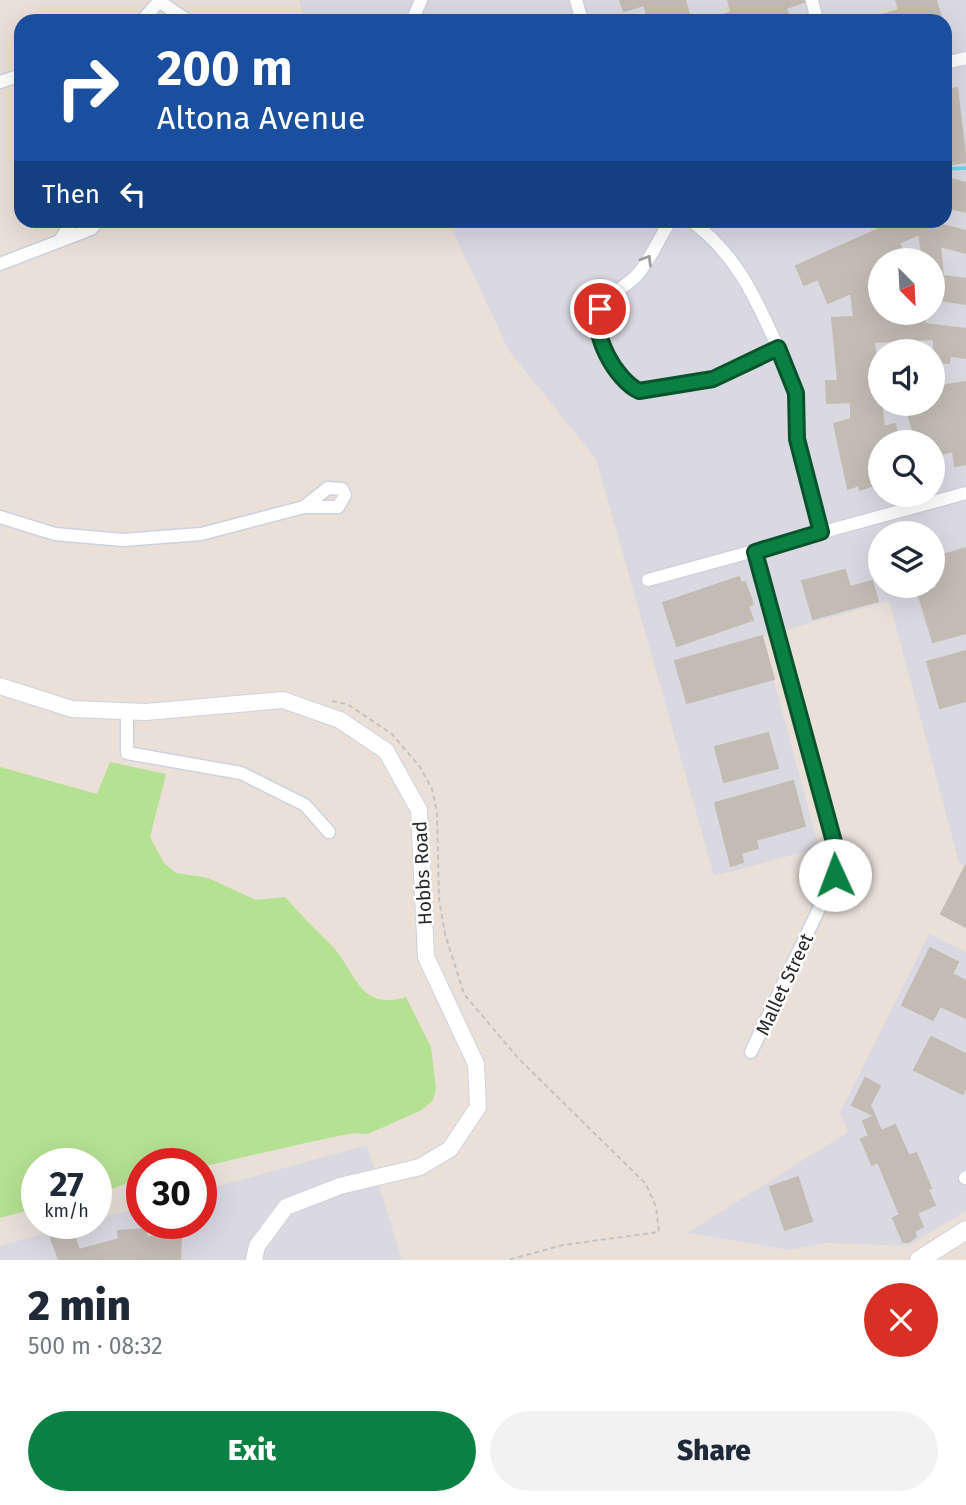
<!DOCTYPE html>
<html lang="en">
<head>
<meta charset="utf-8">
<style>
	:root { --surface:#fff; --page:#f2f2f3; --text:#1f2937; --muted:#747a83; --accent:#0b8043 }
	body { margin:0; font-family:"Fira Sans",sans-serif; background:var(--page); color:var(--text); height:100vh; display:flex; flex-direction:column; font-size:26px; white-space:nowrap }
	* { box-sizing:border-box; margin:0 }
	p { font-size:23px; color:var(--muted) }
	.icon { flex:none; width:38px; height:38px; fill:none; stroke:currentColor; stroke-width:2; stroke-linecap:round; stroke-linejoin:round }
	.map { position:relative; height:1260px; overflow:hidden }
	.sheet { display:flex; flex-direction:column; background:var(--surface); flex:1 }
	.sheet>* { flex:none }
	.top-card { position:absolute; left:14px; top:14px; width:938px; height:214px; border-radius:21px; box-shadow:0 7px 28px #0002; background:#1a4fa0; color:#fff; overflow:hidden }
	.needle { width:46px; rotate:156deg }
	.fabs { position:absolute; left:868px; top:248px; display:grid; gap:14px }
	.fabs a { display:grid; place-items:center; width:77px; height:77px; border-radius:50%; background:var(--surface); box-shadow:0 7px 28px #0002; font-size:35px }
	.speed { position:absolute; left:21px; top:1148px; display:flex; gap:14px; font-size:35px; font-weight:700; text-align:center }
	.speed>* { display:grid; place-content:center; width:91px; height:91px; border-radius:50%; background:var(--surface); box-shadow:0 7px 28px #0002; line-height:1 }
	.speed small { font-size:18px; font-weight:400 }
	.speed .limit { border:10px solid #d22; background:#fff; color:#111 }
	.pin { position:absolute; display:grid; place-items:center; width:60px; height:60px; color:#fff; margin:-30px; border:4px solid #fff; border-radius:50%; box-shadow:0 2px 7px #0007 }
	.me { position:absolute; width:77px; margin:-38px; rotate:358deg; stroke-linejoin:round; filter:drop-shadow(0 0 5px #0008) }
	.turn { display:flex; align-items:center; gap:24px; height:147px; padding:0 28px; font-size:32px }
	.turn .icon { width:91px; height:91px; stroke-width:2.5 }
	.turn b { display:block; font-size:49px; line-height:60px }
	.then { display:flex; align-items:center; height:66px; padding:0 28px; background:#0003; gap:14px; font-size:26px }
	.round { display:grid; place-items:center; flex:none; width:74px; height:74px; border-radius:37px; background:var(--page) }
	.head { display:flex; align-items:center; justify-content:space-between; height:119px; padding:0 28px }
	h1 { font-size:42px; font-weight:800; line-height:52px }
	.cta { display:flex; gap:14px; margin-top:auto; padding:14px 28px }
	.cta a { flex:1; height:80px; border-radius:42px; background:var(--accent); color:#fff; font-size:28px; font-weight:800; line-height:80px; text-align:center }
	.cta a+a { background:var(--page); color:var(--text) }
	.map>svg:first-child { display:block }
</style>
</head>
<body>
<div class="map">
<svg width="966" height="1260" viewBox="0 0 966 1260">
	<rect width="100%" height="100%" fill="#eae0d8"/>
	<path fill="#dad9e2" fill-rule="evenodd" d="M299 0H966V867L959 863 889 601 762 637 819 848 714 876 596 459 509 351 448 221 945 220V21H305ZM880 261H933V313H880ZM880 352H933V404H880ZM880 443H933V495H880ZM880 534H933V586H880Z
		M929 934 966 952V1211L908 1246 826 1243 789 1250 687 1233 848 1132 840 1113Z
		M367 1145 402 1260H0V1246L82 1223H96V1219L142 1207V1223H201V1191Z"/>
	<path fill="#b5e193" d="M110 762 166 774 150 837 164 863 176 873 208 878 256 900 285 897C300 914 316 930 332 946 356 971 359 1012 406 997L431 1047 436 1089 433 1100 422 1110 368 1134 354 1133 314 1141 201 1167V1164H142V1177L115 1188 96 1190V1164H37V1208L0 1218V767L97 794Z"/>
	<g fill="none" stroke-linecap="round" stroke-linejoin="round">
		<path stroke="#69d6ed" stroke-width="3.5" d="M945 169 966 168"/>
	</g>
	<path fill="#c2bcb4" stroke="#c4bcb2" stroke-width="2" d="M620 0H685L691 21H649L644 5 624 11Z
		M728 0H803L804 2 786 8 790 21H708L731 12Z
		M896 0H936L942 21H871V18L899 10Z
		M957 88 966 162 952 164 951 158 945 159V91Z
		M951 179 966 183V212L945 207V182L951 183Z
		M899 220H923L966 231V253L940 246 943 276 966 279V304L933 299V261H923L919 234 899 243 907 261H880V317L924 316 925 324 966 329V358L950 356 949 363 934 362V339L874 342 884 427 895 424 898 440 880 443V483L860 490 859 485 848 489 834 424 851 419V402L827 403 826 381H838L832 318 854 317 851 293 828 303 818 279 804 285 796 266Z
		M966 382V464L955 466 953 451 933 456V443H917L905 404H933V387Z
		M966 548V633L933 642 918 593 937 588 933 558Z
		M845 570 850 587 872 581 878 601 813 619 802 581Z
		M739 577 741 583 745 582 753 604 748 606 753 620 677 646 663 603Z
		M762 636 774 679 687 703 675 661Z
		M966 651V701L940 708 927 662Z
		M768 733 778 768 724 782 715 747Z
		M793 781 805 826 756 840 758 848 741 853 743 862 731 866 715 803Z
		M966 865V927L941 914Z
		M930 948 958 962 952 974 966 981V1018L940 1006 933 1020 902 1005Z
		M931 1037 966 1054V1086L963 1094 914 1070Z
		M865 1078 880 1086 870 1105 881 1131 895 1125 909 1156 916 1153 931 1188 928 1190 935 1205 917 1213 923 1227 914 1231 916 1236 909 1242H903L893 1218 900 1215 878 1162 872 1165 861 1139 869 1136 863 1121 875 1116 852 1105Z
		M798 1177 812 1221 785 1230 770 1187Z
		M145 1229 147 1237 181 1238 180 1260H59L51 1238 73 1232 79 1250 119 1239 118 1231Z"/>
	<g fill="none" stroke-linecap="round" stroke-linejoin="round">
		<g stroke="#cdd2e0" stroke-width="15">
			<path id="minor" d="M576 0 582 21
				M812 0 817 21
				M159 1 188 21
				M142 21 160 0
				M412 21 421 0
				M945 63 966 58
				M0 82 21 75
				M671 220C659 238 651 259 637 275 630 283 620 288 612 295 586 318 600 342 616 366 625 379 630 390 647 391L713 379 778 348
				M690 220C745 260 762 315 790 374 799 396 794 417 797 440 802 471 812 502 821 532
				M61 239 73 220
				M0 264 91 229 99 220
				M0 517 55 534 123 540 201 534 304 507H338L345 495 342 489 328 488 304 507
				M648 580 966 493
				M127 711V753L241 773 305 805 329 832
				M751 1052 835 875 834 842 755 552
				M965 1178 966 1177"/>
		</g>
		<g stroke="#cdd2e0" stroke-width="18">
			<path id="tertiary" d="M0 686 72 709 146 712 283 700 340 720 386 751 419 810 426 957 476 1064 478 1107 450 1149 420 1167 340 1186 286 1207 257 1246 254 1260"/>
		</g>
		<g stroke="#cdd2e0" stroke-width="20">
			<path id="secondary" d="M919 1260 966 1230"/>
		</g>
		<path stroke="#c3c3c3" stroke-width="2" stroke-dasharray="5 3.5" stroke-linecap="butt" d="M332 701 347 704 392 734 420 767 432 789 437 812 439 899 445 934 464 994 518 1058 646 1184 656 1207 659 1232 563 1245 508 1260"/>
		<use href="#minor" stroke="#fff" stroke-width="12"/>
		<use href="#tertiary" stroke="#fff" stroke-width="16"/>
		<use href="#secondary" stroke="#fff" stroke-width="18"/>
	</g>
	<defs><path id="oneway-chevron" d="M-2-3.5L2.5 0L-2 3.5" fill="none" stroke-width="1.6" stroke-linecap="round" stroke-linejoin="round" transform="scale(1.75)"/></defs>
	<use stroke="#9e9e9e" href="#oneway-chevron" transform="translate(647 260) rotate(-59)"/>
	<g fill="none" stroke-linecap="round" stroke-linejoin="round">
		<g stroke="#07532c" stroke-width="18">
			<path id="route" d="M600 309C590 334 616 380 639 391L713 379 778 348 796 393 797 439 821 532 755 552 834 842 835 875"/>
		</g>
		<use href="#route" stroke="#0b8043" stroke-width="12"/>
	</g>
	<g text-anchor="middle" stroke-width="5" stroke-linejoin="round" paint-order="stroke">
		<g font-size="19" fill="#272727" stroke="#fff">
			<text transform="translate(422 873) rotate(-93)" y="7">Hobbs Road</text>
			<text transform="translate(784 984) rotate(-65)" y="7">Mallet Street</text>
		</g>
	</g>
</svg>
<div class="fabs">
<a><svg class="needle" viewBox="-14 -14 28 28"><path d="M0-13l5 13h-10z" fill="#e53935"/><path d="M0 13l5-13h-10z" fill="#747a83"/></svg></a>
<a><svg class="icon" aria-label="sound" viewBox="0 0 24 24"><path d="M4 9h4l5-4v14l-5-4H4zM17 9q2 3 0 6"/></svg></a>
<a><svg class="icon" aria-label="search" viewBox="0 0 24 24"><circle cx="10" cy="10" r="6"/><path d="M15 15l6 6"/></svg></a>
<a><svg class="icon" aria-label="layers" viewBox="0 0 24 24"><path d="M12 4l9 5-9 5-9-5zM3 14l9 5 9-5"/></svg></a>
</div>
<div class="speed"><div>27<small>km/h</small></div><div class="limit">30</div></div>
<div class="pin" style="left:600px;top:309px;background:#d93025"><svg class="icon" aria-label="arrive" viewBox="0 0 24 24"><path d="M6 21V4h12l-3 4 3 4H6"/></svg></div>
<svg class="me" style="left:835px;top:875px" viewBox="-20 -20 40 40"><circle r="19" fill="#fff"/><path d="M0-13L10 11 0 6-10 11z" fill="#0b8043"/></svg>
<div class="top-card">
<div class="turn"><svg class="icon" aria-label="right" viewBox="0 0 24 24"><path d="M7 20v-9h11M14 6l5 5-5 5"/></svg><div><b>200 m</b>Altona Avenue</div></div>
<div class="then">Then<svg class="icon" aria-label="left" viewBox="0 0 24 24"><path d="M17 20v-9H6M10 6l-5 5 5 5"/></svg></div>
</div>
</div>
<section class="sheet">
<div class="head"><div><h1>2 min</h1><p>500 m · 08:32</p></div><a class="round" style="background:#d93025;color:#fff"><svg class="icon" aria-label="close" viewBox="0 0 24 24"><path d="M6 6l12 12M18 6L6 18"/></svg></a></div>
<div class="cta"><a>Exit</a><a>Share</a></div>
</section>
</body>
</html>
